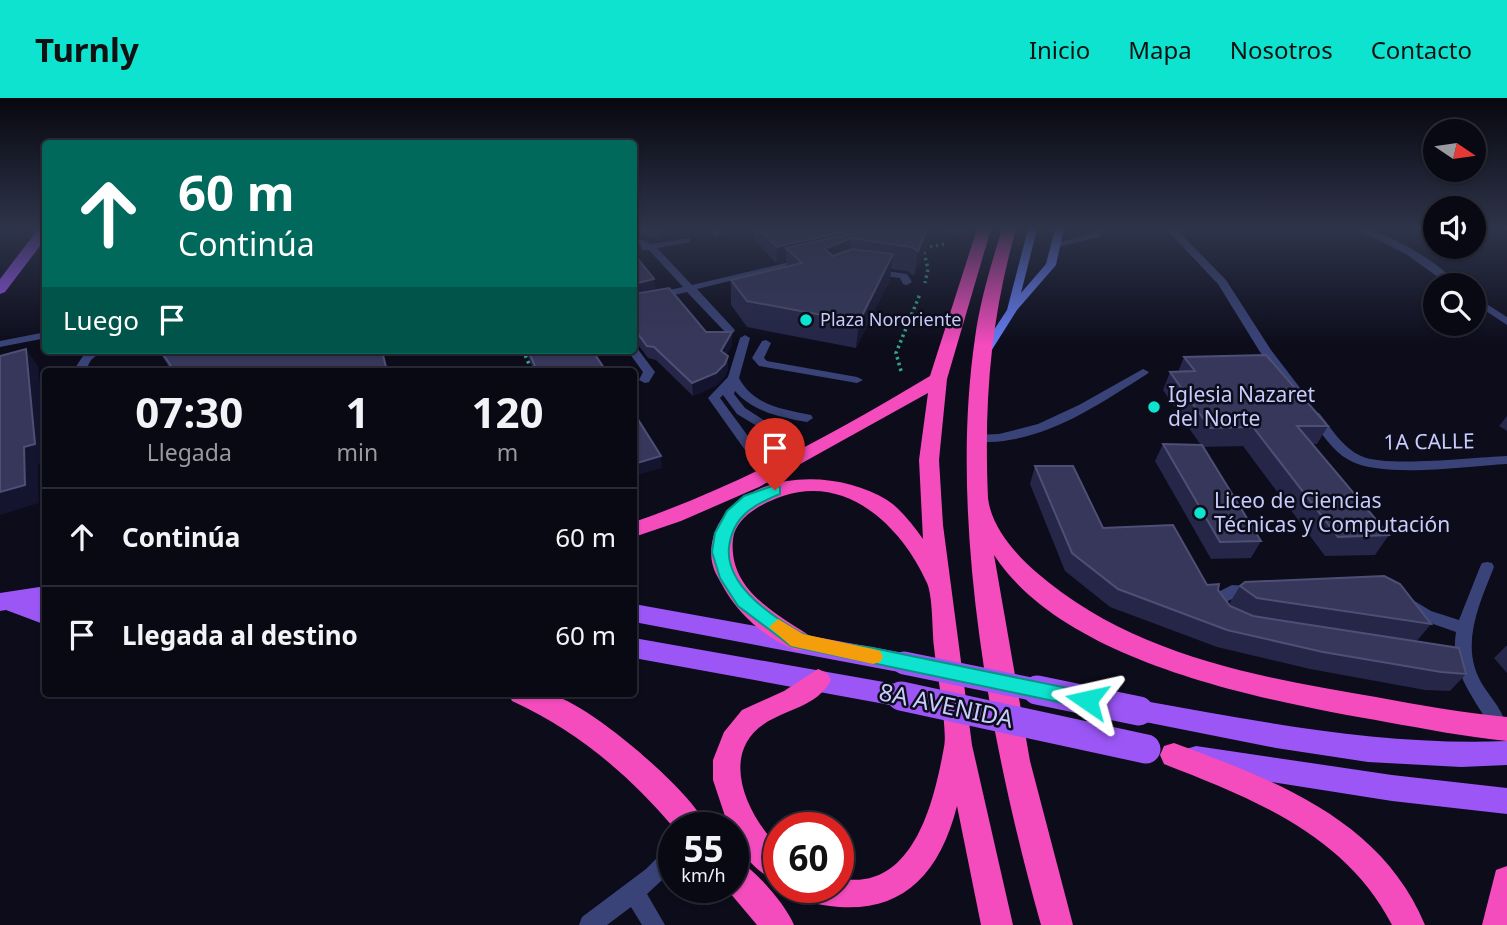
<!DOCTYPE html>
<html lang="es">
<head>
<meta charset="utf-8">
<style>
	:root { --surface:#090914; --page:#12121d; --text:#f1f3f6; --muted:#999aa0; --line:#292a34; --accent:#0de3cf }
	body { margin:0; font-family:"Noto Sans",sans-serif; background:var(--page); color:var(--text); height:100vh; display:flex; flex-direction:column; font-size:26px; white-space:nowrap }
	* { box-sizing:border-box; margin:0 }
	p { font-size:23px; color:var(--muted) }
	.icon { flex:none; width:38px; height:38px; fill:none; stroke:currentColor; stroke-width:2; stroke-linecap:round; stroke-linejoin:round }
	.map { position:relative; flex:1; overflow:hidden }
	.sheet { position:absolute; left:42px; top:270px; width:595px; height:329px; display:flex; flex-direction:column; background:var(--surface); border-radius:7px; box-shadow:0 2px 5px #0004,0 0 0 2px var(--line) }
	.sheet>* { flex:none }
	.banner { position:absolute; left:42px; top:42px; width:595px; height:214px; border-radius:7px; box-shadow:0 2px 5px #0004,0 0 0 2px var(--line); background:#00695c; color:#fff; overflow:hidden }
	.needle { width:46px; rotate:103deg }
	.fabs { position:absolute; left:1423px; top:21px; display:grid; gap:14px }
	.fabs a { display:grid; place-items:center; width:63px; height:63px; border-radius:50%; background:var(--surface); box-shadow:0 2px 5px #0004,0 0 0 2px var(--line); font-size:35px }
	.speed { position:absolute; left:658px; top:714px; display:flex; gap:14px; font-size:35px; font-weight:700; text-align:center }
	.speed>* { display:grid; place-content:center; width:91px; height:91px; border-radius:50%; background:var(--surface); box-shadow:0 2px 5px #0004,0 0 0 2px var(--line); line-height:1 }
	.speed small { font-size:18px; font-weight:400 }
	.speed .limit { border:10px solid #d22; background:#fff; color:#111 }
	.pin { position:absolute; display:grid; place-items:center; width:60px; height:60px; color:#fff; margin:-72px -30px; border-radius:50% 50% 50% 0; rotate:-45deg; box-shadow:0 0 7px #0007 }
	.pin .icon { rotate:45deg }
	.me { position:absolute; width:77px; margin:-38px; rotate:281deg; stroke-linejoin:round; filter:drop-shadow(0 0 5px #0008) }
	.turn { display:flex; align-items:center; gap:24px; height:147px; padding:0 21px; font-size:32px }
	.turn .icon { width:91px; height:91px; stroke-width:2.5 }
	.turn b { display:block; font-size:49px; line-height:60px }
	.then { display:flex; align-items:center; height:66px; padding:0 21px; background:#0003; gap:14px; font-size:26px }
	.eta { display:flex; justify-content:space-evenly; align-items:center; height:119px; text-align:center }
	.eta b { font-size:42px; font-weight:700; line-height:49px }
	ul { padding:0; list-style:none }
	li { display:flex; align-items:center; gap:21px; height:98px; padding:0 21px; border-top:2px solid var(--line) }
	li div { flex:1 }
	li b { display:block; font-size:26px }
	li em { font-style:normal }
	header { display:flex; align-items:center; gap:42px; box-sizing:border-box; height:98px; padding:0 35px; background:var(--accent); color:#111 }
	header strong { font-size:33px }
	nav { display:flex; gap:38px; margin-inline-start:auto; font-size:24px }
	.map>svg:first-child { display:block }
</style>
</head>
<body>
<header>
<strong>Turnly</strong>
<nav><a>Inicio</a><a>Mapa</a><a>Nosotros</a><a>Contacto</a></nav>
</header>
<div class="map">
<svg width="1507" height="827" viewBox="0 0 1507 827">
	<rect width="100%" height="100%" fill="#0c0c1b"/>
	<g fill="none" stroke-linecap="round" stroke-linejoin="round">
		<path stroke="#33a588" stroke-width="3.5" stroke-dasharray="2.5 3.5" stroke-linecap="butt" d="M924 150 944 146
			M924 154 928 171 925 185
			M523 252 532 273
			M901 273 896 255 920 196"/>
		<path fill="#394377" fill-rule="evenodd" d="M712 131H721L722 136 714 138Z
			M941 131H974C966 136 949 136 941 131Z
			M634 139 652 146 690 140V144L657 150 692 187 802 161 807 164 697 191 734 231 735 233 730 236 726 235 687 194 634 206V200L683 189 649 152H642L641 148 634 145Z
			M872 171 907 176 912 184 907 187 903 186 900 180 869 176V172Z
			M46 234V240L0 249V243Z
			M745 237 750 240 739 280C754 308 783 311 811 317L813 320 807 324C781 319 753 314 735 293L734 296 745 310 781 333 783 336 781 339 777 340 737 316 723 297 720 300 756 349 750 353 745 352 708 300 728 279 740 240Z
			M766 242 771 245 764 260 767 263 857 279 863 282 857 285 759 268 752 260 762 243Z
			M634 249 637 250 655 274 649 284 645 285 639 282 643 274 627 252H634Z
			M90 252H103L91 262 85 273H73L83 258Z
			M1143 271 1149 274 1147 276C1098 307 1048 342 989 344 981 345 975 346 969 341L975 337 999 336 1038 326 1079 307Z
			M1487 464 1492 465 1494 469C1479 507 1458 550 1484 589 1494 604 1507 617 1507 637L1501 639 1495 637C1477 602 1449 576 1456 534L1419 521 1400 505 1402 501 1408 499 1431 513 1459 522 1480 469 1482 465Z
			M1232 487 1260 489 1263 493 1260 497C1249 501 1238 497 1228 503L1226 507 1229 512 1227 516C1218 519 1214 516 1210 508L1216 495Z
			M674 747V771L647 796 665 827H642L631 809 607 827H579L582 819 646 771 667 750Z"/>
		<path fill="#394377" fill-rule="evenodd" d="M1095 131H1104L1099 139 1058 149 1053 146 1093 135Z
			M1166 131H1176L1226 182 1271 252 1307 299 1305 302H1297L1260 254 1218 186Z
			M1356 131C1387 131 1438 165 1460 187H1449L1406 156Z
			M1474 198 1507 219V227L1474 205Z
			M1315 314 1319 315C1331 330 1343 350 1361 358 1387 370 1475 359 1507 358V366C1468 368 1382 381 1349 362 1332 353 1320 333 1309 318Z"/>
		<path fill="#657df6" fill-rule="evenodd" d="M1028 131H1037L1021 195 1046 166 1055 131H1064L1056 167 1017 212 988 258H980L978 256 1007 212Z"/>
		<path fill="#9b56f5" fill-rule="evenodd" d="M38 131H46V140L5 194 0 196V181Z
			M46 488V506H41L46 508V527L6 512 0 513V495Z
			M634 506 904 555 913 558 917 565 913 572 904 575 634 524Z
			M634 540 901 587 910 590 914 598 910 606 901 609 634 560Z
			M1139 602C1262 624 1382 648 1507 643V667L1461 669 1368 664 1276 650 1130 621 1126 613 1130 605Z
			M1196 648 1392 677 1507 690V716L1392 703 1196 672 1186 669 1182 660 1186 651Z"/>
		<path fill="#f44bbd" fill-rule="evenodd" d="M977 131H991L947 281 939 362 943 427 972 647 1013 827H981L957 708C935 795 882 827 794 800L790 789H838V780C913 796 934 704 944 649 948 631 936 570 934 549 932 532 933 499 927 485 903 431 849 376 783 398 763 405 736 418 733 441 728 490 772 513 807 536L810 543 807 550 798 553C769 543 740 518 725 492 721 484 715 476 713 468 709 454 712 439 718 427 750 371 837 371 887 402 901 411 913 427 923 441L919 362 928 295 759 389 681 423 634 439V424C738 388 835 335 930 278Z
			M1002 131H1016C990 223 984 305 988 400 991 428 1015 456 1036 474 1130 556 1256 579 1376 599 1419 607 1463 615 1507 619V643C1466 639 1426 631 1386 624 1267 603 1065 566 994 457L1030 663 1073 827H1041C991 650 948 423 975 240 980 203 991 167 1002 131Z
			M818 571 827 575 831 582C817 609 786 611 764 626 718 657 748 719 779 749V785C760 777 733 751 733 730H729L713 682V662L724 634 742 612 784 593Z
			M508 595C520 595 534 593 546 595 586 602 692 693 708 730H674C627 675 577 633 512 603Z
			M1174 645C1274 682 1381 721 1425 827H1392C1345 736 1253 701 1164 666L1160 657 1164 648Z
			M733 760C753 768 786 807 794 827H757L725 789H733Z
			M1507 768V827H1482L1496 772Z"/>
		<path stroke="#9b56f5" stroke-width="23" d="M904 565 1046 594"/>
		<path stroke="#9b56f5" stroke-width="29" d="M1037 592 1139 613
			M901 598 1146 651"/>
	</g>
	<path fill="#252648" d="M634 131H680L678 134 661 141 634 136Z
		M754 131H872V133L931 139 914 178 907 173 891 171 890 181 856 250 747 229 731 207V182L786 169V163L776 165 754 141Z
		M634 156 654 181 655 192 706 234H732V247L726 257 728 271 725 278 717 287 693 298 656 262 648 260 639 248 634 247Z
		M158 252H376L383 257 388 273H156L169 269Z
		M525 252H592L606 273H534Z
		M1184 259 1328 328 1317 346H1312L1389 437 1375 457 1325 458 1243 348 1203 349 1261 443 1251 460 1211 461 1155 363 1163 346H1200L1163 292 1170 274H1178Z
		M1507 318V333L1499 328Z
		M1035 368 1103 430 1207 487 1218 492 1229 506 1240 488 1431 526 1416 544 1466 576 1450 593 1425 592 1310 571 1217 549 1110 509 1065 473 1030 386Z
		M1506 548H1507V575L1494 560Z"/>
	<path fill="#14142e" d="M660 131H680L678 134 661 141Z
		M856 131H870L851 140 849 164 786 150V163L776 165 777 149Z
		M927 131H932L931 139 914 178 918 153Z
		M893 156 890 181 856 250 859 224Z
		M654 181 655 193 634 198V186Z
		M732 234V247L721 265V253Z
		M26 251 38 268 46 340V365L38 367 39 405 0 417V394L24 349Z
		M728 258V271L725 278 717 287 693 298 692 285Z
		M661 358 662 370 634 378V366Z"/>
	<path fill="#37375b" stroke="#4e4f74" stroke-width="2" d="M759 131H856L777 149Z
		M872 131 871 133 877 131H927L918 153 911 149 851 140 824 151 833 158 852 151 893 156 859 224 747 203 731 182 802 165 786 150Z
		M634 156 654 181 634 186Z
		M669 190 706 234H732L721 253 728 258 725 266 716 275 692 285 654 249 647 248 638 236 634 235V196Z
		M26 251 35 346 24 349 25 387 0 394V258Z
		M160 252H376L383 257 387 273H156L171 268Z
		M528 252H592L606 273H537Z
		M1266 257 1328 328H1297L1389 437 1338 439 1253 329 1210 330 1170 274 1195 273 1184 259Z
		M634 315 661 358 634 366Z
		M1163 346 1202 347 1261 443 1220 444Z
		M1035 368H1073L1103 430 1173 427 1207 487 1219 486 1218 492 1230 508 1253 518 1459 550 1466 576 1441 574 1323 554 1227 532 1118 491 1072 455Z
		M1384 478 1400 486 1431 526 1257 500 1240 488 1245 484Z"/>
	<linearGradient id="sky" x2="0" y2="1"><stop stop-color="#07070f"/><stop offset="0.53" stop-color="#2e344a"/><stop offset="1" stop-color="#2e344a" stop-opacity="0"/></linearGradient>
	<rect width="1507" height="247" fill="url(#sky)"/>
	<path fill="#0de3cf" stroke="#089487" stroke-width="2" d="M775 387 780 389V396C753 407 733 418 729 449 725 487 773 519 801 535 820 545 852 546 873 550 944 565 1015 579 1087 594L1094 596 1096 602 1094 608 1087 610 791 548 738 508 720 480 712 454 715 435 727 413 744 398Z"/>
	<path fill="#f59e0b" d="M778 521 803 536 873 551 880 553 883 559 880 564 873 566 791 548 769 529Z"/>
	<g fill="#0de3cf" stroke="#0c0c1b" stroke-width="2.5">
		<circle cx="806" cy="222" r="7"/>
		<circle cx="1154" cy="309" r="7"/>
		<circle cx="1200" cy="415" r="7"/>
	</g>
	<g text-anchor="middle" stroke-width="5" stroke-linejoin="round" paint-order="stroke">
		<g font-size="18" fill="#c8ccfc" stroke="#0c0c1b" text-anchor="start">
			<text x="820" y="228">Plaza Nororiente</text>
		</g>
		<g font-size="21" fill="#c8ccfc" stroke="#0c0c1b" text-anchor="start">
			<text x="1168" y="304">Iglesia Nazaret<tspan x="1168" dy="24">del Norte</tspan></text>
			<text x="1214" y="410">Liceo de Ciencias<tspan x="1214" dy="24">Técnicas y Computación</tspan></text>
		</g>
		<g font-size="21" fill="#c8ccfc" stroke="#0c0c1b">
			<text transform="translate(1429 344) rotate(-1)" y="7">1A CALLE</text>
		</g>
		<g font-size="24" fill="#c8ccfc" stroke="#0c0c1b">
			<text transform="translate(946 608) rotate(12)" y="8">8A AVENIDA</text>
		</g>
	</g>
</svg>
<div class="fabs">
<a><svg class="needle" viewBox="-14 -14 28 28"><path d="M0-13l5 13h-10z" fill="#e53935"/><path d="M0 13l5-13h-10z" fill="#999aa0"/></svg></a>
<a><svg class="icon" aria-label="sound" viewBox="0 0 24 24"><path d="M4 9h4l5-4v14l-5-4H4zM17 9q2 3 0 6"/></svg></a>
<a><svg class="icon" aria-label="search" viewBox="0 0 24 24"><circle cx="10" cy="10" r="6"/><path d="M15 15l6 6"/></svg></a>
</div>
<div class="speed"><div>55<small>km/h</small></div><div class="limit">60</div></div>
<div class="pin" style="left:775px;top:392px;background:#d93025"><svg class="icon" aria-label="arrive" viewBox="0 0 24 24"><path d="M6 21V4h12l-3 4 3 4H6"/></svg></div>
<svg class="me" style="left:1087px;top:602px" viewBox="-20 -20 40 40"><path d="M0-17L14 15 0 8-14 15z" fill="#0de3cf" stroke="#fff" stroke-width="4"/></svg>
<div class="banner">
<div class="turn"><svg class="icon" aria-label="ahead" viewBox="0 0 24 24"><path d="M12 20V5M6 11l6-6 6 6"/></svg><div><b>60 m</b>Continúa</div></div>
<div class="then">Luego<svg class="icon" aria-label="arrive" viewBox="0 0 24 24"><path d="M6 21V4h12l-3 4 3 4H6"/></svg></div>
</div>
<section class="sheet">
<div class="eta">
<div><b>07:30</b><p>Llegada</p></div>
<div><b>1</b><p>min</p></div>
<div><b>120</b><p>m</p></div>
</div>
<ul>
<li><svg class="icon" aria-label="ahead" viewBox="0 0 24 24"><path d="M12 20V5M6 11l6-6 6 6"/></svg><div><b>Continúa</b></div><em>60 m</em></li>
<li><svg class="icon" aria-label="arrive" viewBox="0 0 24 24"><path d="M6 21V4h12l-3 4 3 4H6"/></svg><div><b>Llegada al destino</b></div><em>60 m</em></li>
</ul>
</section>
</div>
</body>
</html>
